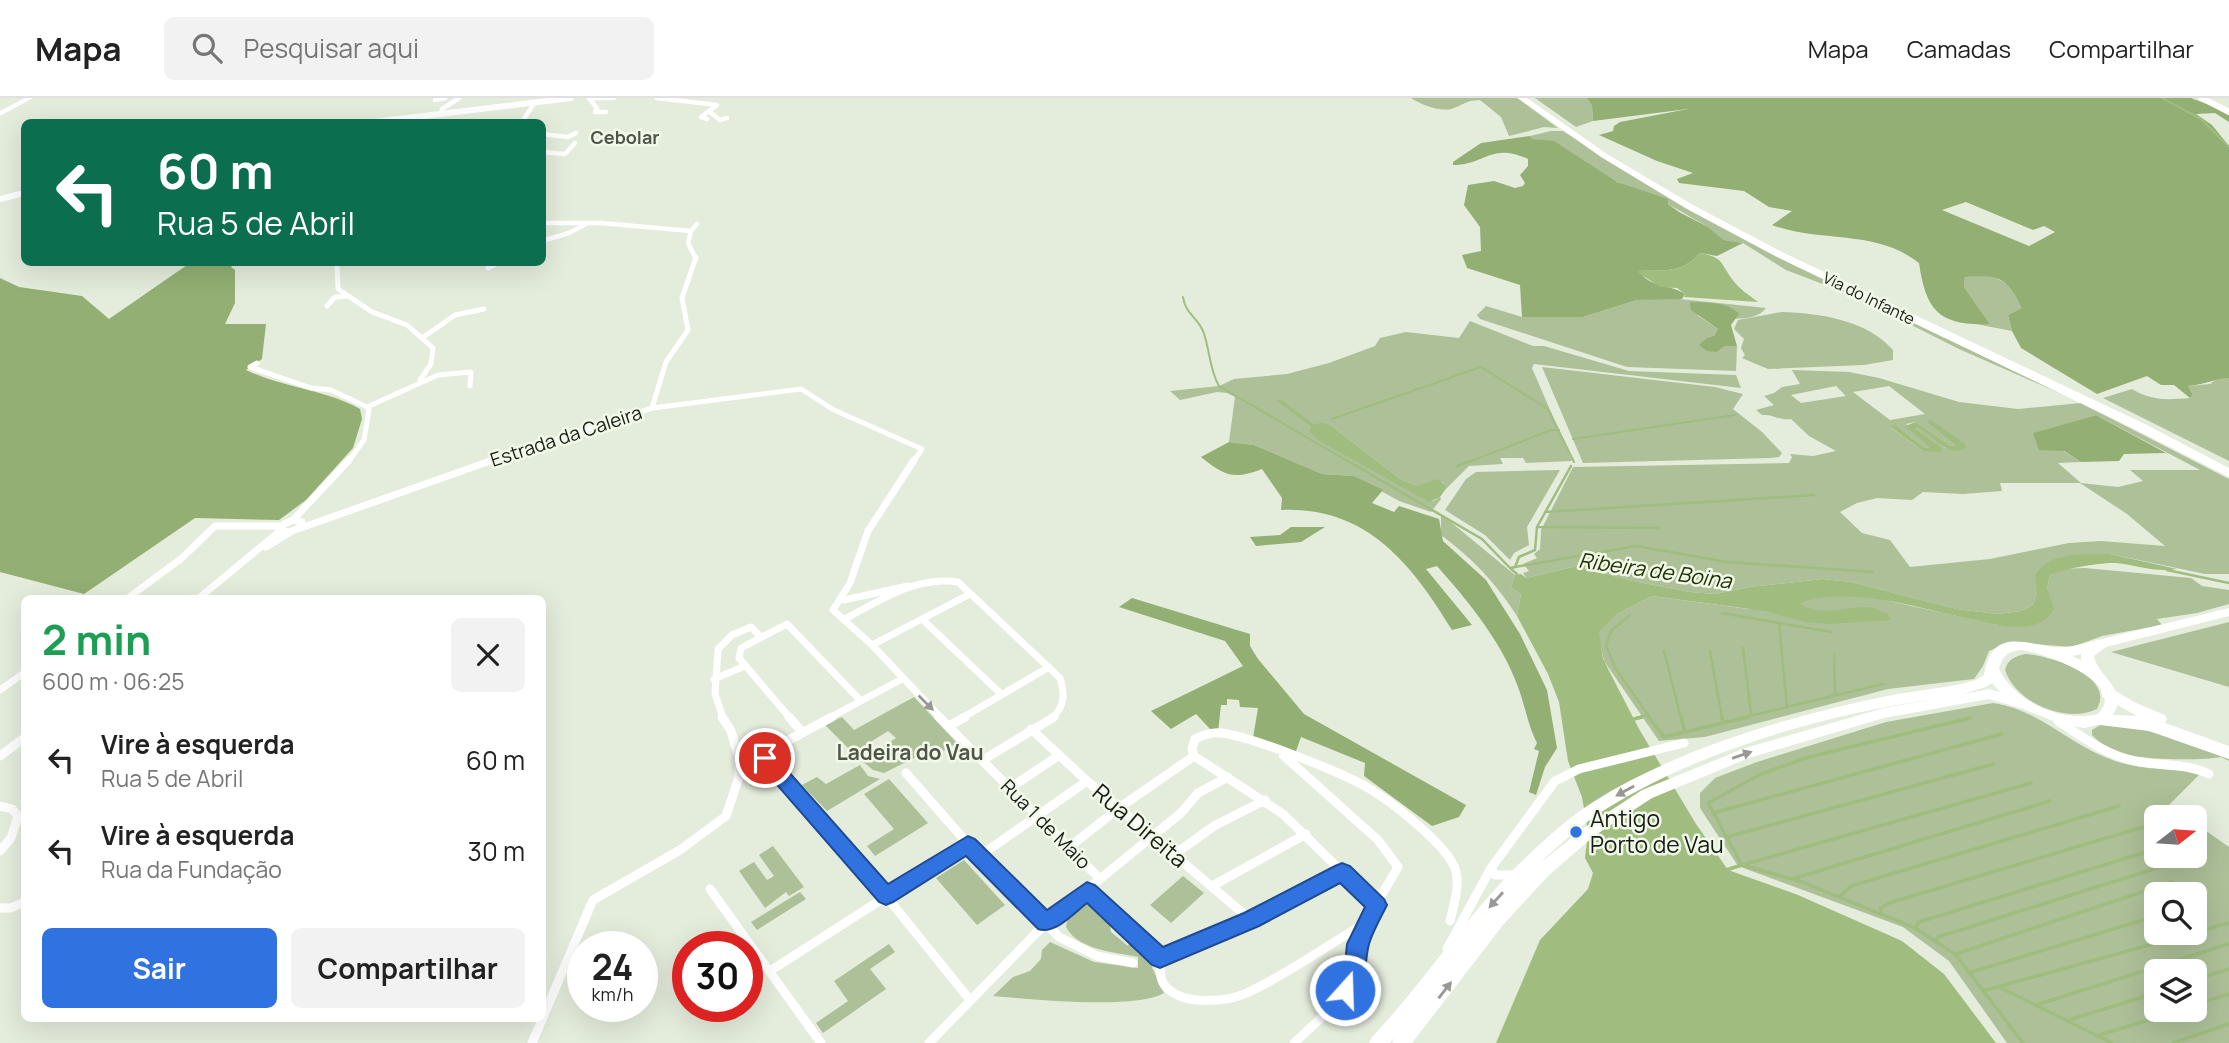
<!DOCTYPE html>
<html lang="pt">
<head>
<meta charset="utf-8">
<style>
	:root { --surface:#fff; --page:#f2f2f2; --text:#222; --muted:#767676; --line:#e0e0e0; --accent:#3072e0 }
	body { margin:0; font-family:Manrope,sans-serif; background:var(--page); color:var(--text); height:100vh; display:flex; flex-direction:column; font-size:26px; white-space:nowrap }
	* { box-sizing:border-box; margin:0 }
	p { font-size:23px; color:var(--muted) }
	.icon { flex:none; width:38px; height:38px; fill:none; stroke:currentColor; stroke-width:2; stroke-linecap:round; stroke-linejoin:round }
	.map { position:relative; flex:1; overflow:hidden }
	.details { position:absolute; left:21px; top:497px; width:525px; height:427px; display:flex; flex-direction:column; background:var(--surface); border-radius:10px; box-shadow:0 7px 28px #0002 }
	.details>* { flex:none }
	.guide { position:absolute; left:21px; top:21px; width:525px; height:147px; border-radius:10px; box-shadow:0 7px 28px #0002; background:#0b6e4f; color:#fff; overflow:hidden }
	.needle { width:46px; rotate:73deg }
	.tools { position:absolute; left:2144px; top:707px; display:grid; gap:14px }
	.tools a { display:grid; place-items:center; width:63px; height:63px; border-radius:10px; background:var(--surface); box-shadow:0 7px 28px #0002; font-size:35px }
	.speed { position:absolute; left:567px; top:833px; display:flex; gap:14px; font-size:35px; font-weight:700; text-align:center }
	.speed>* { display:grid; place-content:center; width:91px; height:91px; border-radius:50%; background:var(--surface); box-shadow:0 7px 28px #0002; line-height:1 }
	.speed small { font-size:18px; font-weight:400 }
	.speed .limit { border:10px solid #d22; background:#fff; color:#111 }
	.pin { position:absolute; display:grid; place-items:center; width:60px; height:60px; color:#fff; margin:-30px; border:4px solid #fff; border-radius:50%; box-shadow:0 2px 7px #0007 }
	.me { position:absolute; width:77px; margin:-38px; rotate:20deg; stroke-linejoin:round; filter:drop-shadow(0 0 5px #0008) }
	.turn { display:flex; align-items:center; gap:24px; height:147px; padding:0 21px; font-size:32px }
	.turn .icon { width:91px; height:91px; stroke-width:2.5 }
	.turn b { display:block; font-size:49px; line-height:60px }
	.round { display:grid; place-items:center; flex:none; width:74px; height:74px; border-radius:10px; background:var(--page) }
	.headline { display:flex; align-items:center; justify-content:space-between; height:119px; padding:0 21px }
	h1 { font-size:42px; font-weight:700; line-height:52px; color:#1e9e55 }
	.button { display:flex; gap:14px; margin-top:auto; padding:14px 21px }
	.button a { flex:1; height:80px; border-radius:10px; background:var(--accent); color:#fff; font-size:28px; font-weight:700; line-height:80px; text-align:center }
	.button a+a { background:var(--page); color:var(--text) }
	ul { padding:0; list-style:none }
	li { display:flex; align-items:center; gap:21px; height:91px; padding:0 21px }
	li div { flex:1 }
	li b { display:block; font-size:26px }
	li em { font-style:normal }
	header { display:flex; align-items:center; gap:42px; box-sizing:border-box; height:98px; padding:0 35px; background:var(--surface); border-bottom:2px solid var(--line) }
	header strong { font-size:33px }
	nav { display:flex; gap:38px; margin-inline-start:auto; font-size:24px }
	.search { width:490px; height:63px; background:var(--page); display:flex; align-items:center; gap:18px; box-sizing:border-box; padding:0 24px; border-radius:10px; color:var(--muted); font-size:26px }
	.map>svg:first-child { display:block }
</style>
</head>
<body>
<header>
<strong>Mapa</strong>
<div class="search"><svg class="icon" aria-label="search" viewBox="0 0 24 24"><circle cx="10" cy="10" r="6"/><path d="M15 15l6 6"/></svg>Pesquisar aqui</div>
<nav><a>Mapa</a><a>Camadas</a><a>Compartilhar</a></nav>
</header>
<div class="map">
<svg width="2229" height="945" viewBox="0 0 2229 945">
	<rect width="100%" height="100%" fill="#e4ecdc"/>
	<path fill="#adc098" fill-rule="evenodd" d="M1411 0H1517L1558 30 1544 29 1509 38 1501 19 1480 2C1463 3 1466 6 1454 10 1442 15 1421 7 1411 0Z
		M1535 0H1587L1592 8 1593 23 1576 29Z
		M1551 33H1563C1724 139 1899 218 2073 301L1959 251 1854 198 1786 172 1743 145 1724 142 1708 129 1668 106 1604 78 1554 44 1533 41 1530 38Z
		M1989 177 2012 188 2023 210 2008 217 2012 233 1976 226H1990L1964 189 1965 179Z
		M1670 200 1766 210C1754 227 1716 219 1697 217L1718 231 1714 238 1717 254 1725 248H1737L1736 273 1627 269 1480 221 1477 217 1486 208 1522 219H1583L1637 202Z
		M1782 214C1819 215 1867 222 1893 252V262L1864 267 1768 271 1742 260 1745 257 1741 250 1744 241 1734 231 1738 222Z
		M1470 223 1533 248H1544L1629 273 1736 277 1741 290 1534 266 1532 270 1572 363 1526 365 1523 360H1500L1503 366 1469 368 1445 392 1443 384 1417 388 1400 381 1333 329 1314 326 1280 302 1278 303 1311 329 1308 332 1433 403 1440 399 1441 401 1431 414 1399 403 1354 378 1322 376 1254 347 1229 344 1235 299 1227 295 1217 294 1180 302 1170 293 1219 288 1234 281 1287 276 1329 265 1375 248 1380 240 1406 234 1459 240Z
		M1542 269 1715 289 1743 296 1733 311 1762 334 1782 355 1779 359 1771 360 1583 365Z
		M1792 272 1849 274 1879 280 1959 304 2018 311 2081 305 2229 381V476H2205L2110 456 2060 459 2037 495 2033 507 2021 513 1997 516 1957 511 1851 484 1823 481 1750 489 1715 496 1690 494 1633 483 1577 468 1526 480 1523 475 1529 473 1523 466 1537 460 1534 456 1540 451 1541 432 1573 369 1789 365 1792 359 1790 356 1813 358 1836 353 1809 338 1791 321C1779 323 1774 316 1762 317L1756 312 1774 307 1764 298 1774 295 1782 289 1800 286ZM1836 288 1846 298 1801 305 1791 297ZM1889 288 1925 316 1890 322 1853 294ZM2096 317 2200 372H2130L2143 383 2118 389 2081 385 2058 365 2081 364 2034 335ZM1916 324 1951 348 1957 347 1945 350 1924 333 1915 330 1942 352 1923 353 1890 329 1897 328 1925 350 1931 349 1906 326ZM2000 385H2080L2127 416 2165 448 2101 443 2069 445 1990 461 1910 469 1890 442 1862 435 1840 414 1857 405 1877 400 1912 402 1923 394 1963 396 2002 393Z
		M2218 280H2229V363L2103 300 2132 291C2152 303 2167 302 2190 300L2193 297 2188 288 2210 286Z
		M1560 372 1527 429 1529 447 1514 455 1510 462 1485 437 1445 412 1466 381 1476 374Z
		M1441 416 1515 477 1511 490 1521 496 1517 518C1496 485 1472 460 1441 437Z
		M2085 470 2191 480 2202 488 2229 492V506L2197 515 2157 521 2162 527 2102 538 2072 549 2010 544 1989 553 1983 568 1974 581 1888 591 1705 639 1659 643 1604 563 1598 534 1617 516 1652 498 1748 511 1839 492 1998 527 2022 528 2047 491 2050 477 2060 471Z
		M2229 524V589L2111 554Z
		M2025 556C2048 557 2116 577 2097 611 2066 626 2016 605 2005 572 2008 561 2014 559 2025 556Z
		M914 599 957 645 944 653 938 648 884 675 873 672 862 663 896 640 888 633 853 655 825 627 842 619 854 632Z
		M1993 605C2041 612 2070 648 2115 663 2141 672 2174 671 2201 675L2169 707 2186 719H2156V758H2194L2195 725 2229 749V945H2007L1949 863 1903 829 1738 768 1700 710V695L1715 680 1757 664 1886 624ZM2156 796H2194V835H2156ZM2156 873H2194V912H2156Z
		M2102 626C2148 628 2186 645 2229 661V663L2221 659C2201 663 2139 662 2120 655 2109 651 2100 645 2092 637V632Z
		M860 667 868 678 880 681 827 713 802 687 817 679 826 686Z
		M889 681 928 725 875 758 867 748 894 731 864 696Z
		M773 748 804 789 789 798 786 794 765 810 739 773 754 764 767 782 774 778 759 757Z
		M964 762 1005 807 977 827 936 780Z
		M1183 778 1204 795 1171 825 1150 807Z
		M800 794 806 801 757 832 751 824Z
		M1085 805 1098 809 1109 819 1111 834 1128 848 1132 840 1141 846 1164 895C1135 912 1030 901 993 898L1013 879 1030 873 1041 861 1042 852 1050 844 1094 864 1138 870V859C1115 854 1078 852 1066 829L1068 818Z
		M889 846 895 854 870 871 886 891 823 935 816 925 848 903 834 883Z"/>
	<path fill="#93af73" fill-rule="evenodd" d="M1587 0H2191L2225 13 2229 15V24L2215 15 2196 16 2212 27 2229 48V280C2216 280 2204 287 2188 288L2193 297 2190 300 2174 287H2161L2147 278 2097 296 2021 250 2012 233 2008 217 2022 210C2008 180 1999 176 1965 179L1964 189 1990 226C1939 228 1926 213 1919 165 1876 131 1820 145 1772 127L1792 113 1769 109 1744 93 1679 85 1677 81 1693 75 1657 63 1599 37 1613 33 1614 28 1620 24 1688 11 1593 23 1592 8ZM1966 104 2033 132 2044 128 2055 134 2029 148 1942 112Z
		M1530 38 1533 41 1554 43 1617 84 1668 101V106L1679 114 1708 129 1724 142 1743 145 1717 158 1700 155C1682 176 1663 172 1639 173 1651 191 1671 186 1685 196L1682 201 1637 202 1583 219H1522L1520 187 1467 170 1462 157 1481 153 1480 129 1464 107 1468 87 1494 83 1515 90 1523 88 1525 85 1520 77 1528 68V61C1491 44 1485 67 1453 67V64L1481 45Z
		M190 165H234L231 169 235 172V205L225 226H266L262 261 246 272C283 290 324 291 360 311L362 321 353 350 306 402 279 422 195 420 84 496 0 474V180L19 189 82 198 109 221Z
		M1690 204C1706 205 1728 203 1739 216L1731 227 1737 248H1725L1717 254 1707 253 1699 247 1707 240 1714 238 1718 231 1691 212Z
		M2096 317 2166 355 2124 356 2119 363 2081 364 2064 353 2039 352 2033 335Z
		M1229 344 1254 347 1322 376 1354 378 1383 392 1372 405 1394 414 1399 408 1439 421 1443 443 1486 482 1520 536 1547 592 1557 650 1545 669 1536 697 1529 694 1539 653 1534 651 1537 645C1528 628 1525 607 1518 589 1502 544 1468 503 1437 468L1426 471 1472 527 1452 532C1411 465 1366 408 1281 412L1282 400 1262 371C1233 382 1225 378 1201 359Z
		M1291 429H1325L1301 444 1256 448 1250 439 1280 437Z
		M1132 500 1250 536V548L1258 561 1304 616 1466 707 1459 719 1432 728 1364 678 1365 665 1301 639 1295 656 1253 640 1258 610 1240 609 1239 602 1227 601V607H1221L1218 634 1211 632 1196 616 1171 631 1151 613 1243 568 1225 543 1119 509Z"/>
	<path fill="#a0bc7f" d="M1700 155C1724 160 1719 163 1732 181 1739 191 1749 197 1758 204L1684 199 1685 196 1677 190 1660 189 1639 175 1638 173C1663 172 1682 176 1700 155Z
		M1280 301 1314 326 1323 325 1333 329 1400 381 1417 388 1438 381 1445 387V392L1440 399 1429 404 1318 342 1308 332 1311 329 1277 303Z
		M1931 322 1965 346 1966 350C1946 362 1933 334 1915 330L1942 351 1940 354 1923 353 1889 328H1897L1925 350 1930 349 1905 328 1916 324 1951 348 1956 347 1927 324Z
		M2082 456H2110L2177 471C2156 475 2137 467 2116 465 2102 464 2062 471 2050 477L2047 491 2054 511C2051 515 2047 521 2043 523 2023 534 1995 527 1975 522 1923 512 1851 486 1800 505 1817 520 1847 508 1867 509 1874 509 1881 514 1888 516L1891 522 1829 526 1806 524 1765 513 1652 498 1617 516 1599 534 1603 561 1639 631 1696 726 1728 772 1798 797 1902 843 1944 876 1996 945H1496L1540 842 1588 791 1593 775 1585 760 1588 734 1582 699 1568 663 1559 604 1548 576 1517 518 1521 496 1511 490 1515 477 1521 476 1526 480 1577 468 1633 483 1690 494 1715 496 1750 489 1823 481 1851 484 1957 511 1997 516 2021 513 2033 507 2037 495 2035 477C2047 460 2061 458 2082 456Z"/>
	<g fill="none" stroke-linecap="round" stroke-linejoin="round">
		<path stroke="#a0bc7f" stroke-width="2" d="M2162 0 2201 21 2229 49
			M1183 199C1185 215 1197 219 1203 233 1210 251 1209 271 1219 288L1349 364
			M1332 321 1481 269 1548 311 1574 364
			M1573 341 1735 317
			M1469 364 1551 332H1559"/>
		<path stroke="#a0bc7f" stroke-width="2.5" d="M1346 362 1482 441 1510 470
			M1457 368 1473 362
			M1545 414 1814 397
			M1539 429 1658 430
			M1515 469 1636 448 1727 464 1873 474
			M2167 472 2229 485
			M1517 476 1510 470 1515 469 1519 459 1535 452 1537 429 1571 368
			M1722 515 1831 534
			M1630 517 1611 533 1606 548 1616 571 1648 617
			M1779 525 1787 609
			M1743 550 1751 616
			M1664 553 1681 620
			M1710 553 1722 620
			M1834 556 1835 597
			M1636 620 1648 617 1650 620
			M1741 620 1883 586"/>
		<path stroke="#a0bc7f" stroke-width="3.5" d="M1649 619 1664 639 1748 619
			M1681 619 1685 634
			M1722 619 1723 624
			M1970 620 1809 659 1761 676 1708 705 1742 767 2031 685
			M1634 621 1642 619
			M1713 715 2002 636
			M1727 739 1994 666
			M1726 772 1742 767 1802 784 1915 830 1955 856 2023 945
			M1792 781 2050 703
			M1840 798 1851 788 2119 708
			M1881 815V810L1889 805 2150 727
			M1915 830 1919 824 2156 751
			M1936 842 1938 839 2195 758
			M1956 856 2172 784
			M1972 874 2156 818
			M2194 882 2229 871
			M1999 889 2112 945
			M1986 892 2229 825
			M2036 907 2229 846
			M2194 907 2229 896
			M2069 922 2156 895
			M2100 937 2180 912
			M2173 945 2229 926"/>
		<path stroke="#fff" stroke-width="4.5" d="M589 0 597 10 595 14H606
			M589 0H614
			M657 0 717 7 701 19 707 21
			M435 2 445 0
			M710 14 720 22 727 20
			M441 15 442 11 459 0
			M522 24 535 4
			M542 36 568 39 576 35
			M542 54 565 56 575 45
			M542 125H601L691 133 697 126
			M691 133 688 145 696 161
			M542 143 569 135 586 126"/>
		<path stroke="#fff" stroke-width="5" d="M337 164 338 191 372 214 407 227 433 250 431 266 420 282
			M488 170 500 164
			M327 208 335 199 348 198
			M422 240 455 217 484 211
			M257 265 250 269 311 290 331 292 367 309
			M652 310 801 291 834 312 922 351 913 364
			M348 364 364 342 369 311 367 309 438 277 471 274 470 288
			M487 364 652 310 666 264 688 232 682 200 696 159"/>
		<path stroke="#fff" stroke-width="7" d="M914 362 868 433 850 485 833 512 872 547 941 620
			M293 422 349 362
			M293 422 302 424 301 429 290 434 280 433 284 426Z
			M298 431 493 362
			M266 449 289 435
			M128 500 182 460 215 428H281
			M199 500 280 433
			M844 502 908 488
			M845 521C881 502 915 478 958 484L1060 580C1065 596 1065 608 1052 620
			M922 521 1001 596
			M872 547 970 496
			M714 581 745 568
			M0 592 24 575
			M723 620 715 596 718 551 732 537 751 529 761 539
			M790 620 739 560 741 550 787 526 861 603
			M829 620 902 581
			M962 620 1049 569"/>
		<path stroke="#fff" stroke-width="9" d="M789 619 802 634
			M832 619 774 650 765 660 886 798 970 902
			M939 619 1100 781
			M2058 623C2082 639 2106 657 2135 663 2160 668 2185 665 2209 676
			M949 628 965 619
			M1031 631 1087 683 1251 822
			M1283 657 1378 742 1398 769 1365 825 1358 846 1355 879 1336 906 1294 945
			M0 658 24 640
			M1194 658 1283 716 1376 807
			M983 662 1054 619
			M906 675 968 746 1059 839 1097 858 1133 865
			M1010 690 1058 658
			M0 708 12 711 18 718 11 740 0 753
			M1068 750 1119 710 1194 658 1192 651 1195 641C1203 637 1211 634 1221 635 1250 638 1344 675 1370 691 1393 705 1441 743 1453 766 1462 782 1454 806 1450 823
			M1175 756 1214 728 1265 702
			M980 758 1087 683
			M1491 770 1495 777H1514
			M1212 788 1306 736
			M710 791 821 945
			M1087 793 1160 860C1160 870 1159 883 1167 890 1185 908 1228 904 1249 894 1289 875 1327 848 1365 825
			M0 810H11L24 804
			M1447 851 1491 770 1555 683 1579 671 1684 645
			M1160 860 1251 822 1342 774
			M770 873 968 746
			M532 945 593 802 680 752 726 718 739 679V660L731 633 722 619
			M929 945 1046 825 1181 715 1198 695 1228 679"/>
		<path stroke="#fff" stroke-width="6" d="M2202 0 2229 14
			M374 24 571 0
			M0 101 24 95"/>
		<path fill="#fff" fill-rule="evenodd" d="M25 0H33L0 18V13Z
			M2229 510V518L2106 549 2094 558C2097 576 2124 590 2117 609 2115 614 2111 620 2108 624L2085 630 2063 627 2023 611 1989 601 1884 620 1749 660 1652 700 1594 738 1548 778 1503 827 1412 945H1392L1394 940 1390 945H1369L1372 939C1426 882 1467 816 1524 761 1545 741 1568 720 1593 704 1677 651 1786 619 1882 599 1913 592 1946 591 1976 582L1984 577C1991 533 2019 543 2051 549 2058 550 2066 549 2073 548ZM2020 552C2040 554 2112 578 2104 607 2104 608 2099 615 2098 616 2062 625 2015 604 1999 571 2003 558 2007 554 2020 552ZM2081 556V562L2072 558H2073ZM1992 585 2000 594 1989 591 1963 596 1986 589ZM1934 601 1884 610 1745 650 1642 692 1584 730 1540 765C1560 746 1582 726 1606 711 1701 652 1824 617 1934 601Z"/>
		<path fill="#fff" fill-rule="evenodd" d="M1518 0H1527L1607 56 1693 107 1782 154 2145 326 2229 370V379L2136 332 1775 158 1687 111 1601 59Z
			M2109 589 2136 605 2165 617 2167 621 2165 625 2229 648V661L2149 633 2092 626 2090 622 2092 618 2098 616 2137 618 2103 599 2101 595 2103 591Z"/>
	</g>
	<defs><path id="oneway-solid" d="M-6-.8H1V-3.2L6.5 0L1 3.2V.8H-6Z" transform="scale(1.75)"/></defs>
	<g fill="#989996">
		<use href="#oneway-solid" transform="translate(926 605) rotate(45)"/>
		<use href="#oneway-solid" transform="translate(1742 657) rotate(-19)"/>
		<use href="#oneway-solid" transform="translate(1625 693) rotate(151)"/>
		<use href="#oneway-solid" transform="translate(1496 802) rotate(132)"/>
		<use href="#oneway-solid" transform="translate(1445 892) rotate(-52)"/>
	</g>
	<path fill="#3072e0" stroke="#1f4a92" stroke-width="2" d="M765 653 772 655 888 786 968 738 975 741 1047 812 1087 784 1095 787 1163 849 1244 815 1335 768 1342 765 1350 768 1384 801 1387 807C1381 819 1374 831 1370 843 1362 864 1372 892 1345 902L1337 899 1334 892 1344 876 1347 846 1365 809 1340 785 1259 828 1160 870 1152 867 1087 805C1074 815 1055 837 1038 831L966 758 893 804 886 807 879 804 759 666 756 660 759 655Z"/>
	<circle fill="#3072e0" stroke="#f1f9e9" stroke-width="2.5" cx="1576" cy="734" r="7"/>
	<g text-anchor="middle" stroke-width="5" stroke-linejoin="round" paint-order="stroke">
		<g font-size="16" fill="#191c16" stroke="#f1f9e9">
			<text transform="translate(1869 200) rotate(26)" y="6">Via do Infante</text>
		</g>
		<g font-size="18" font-weight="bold" fill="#4f5548" stroke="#f1f9e9">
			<text x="625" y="46">Cebolar</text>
		</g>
		<g font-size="19" fill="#191c16" stroke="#f1f9e9">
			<text transform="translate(566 338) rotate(-18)" y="7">Estrada da Caleira</text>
			<text transform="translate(1046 726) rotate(45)" y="7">Rua 1 de Maio</text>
		</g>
		<g font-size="21" font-style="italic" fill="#203204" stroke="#f1f9e9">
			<text transform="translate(1655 473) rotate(8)" y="7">Ribeira de Boina</text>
		</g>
		<g font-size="21" font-weight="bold" fill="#4f5548" stroke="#f1f9e9">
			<text x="910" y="662">Ladeira do Vau</text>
		</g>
		<g font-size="23" fill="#191c16" stroke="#f1f9e9" text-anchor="start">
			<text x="1590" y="729">Antigo<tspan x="1590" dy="26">Porto de Vau</tspan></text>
		</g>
		<g font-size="23" fill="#191c16" stroke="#f1f9e9">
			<text transform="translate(1140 728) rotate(40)" y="8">Rua Direita</text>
		</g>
	</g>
</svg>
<div class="tools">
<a><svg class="needle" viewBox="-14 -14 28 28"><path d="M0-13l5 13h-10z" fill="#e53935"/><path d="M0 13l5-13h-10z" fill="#767676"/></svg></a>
<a><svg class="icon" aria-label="search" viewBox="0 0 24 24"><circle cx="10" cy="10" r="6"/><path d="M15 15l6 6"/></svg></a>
<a><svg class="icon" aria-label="layers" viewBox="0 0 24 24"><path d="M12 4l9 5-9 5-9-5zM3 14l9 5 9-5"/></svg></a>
</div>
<div class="speed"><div>24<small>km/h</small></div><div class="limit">30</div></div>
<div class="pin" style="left:765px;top:660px;background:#d93025"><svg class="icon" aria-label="arrive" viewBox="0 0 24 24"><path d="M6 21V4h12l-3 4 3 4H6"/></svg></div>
<svg class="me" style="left:1345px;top:892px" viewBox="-20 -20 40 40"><circle r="17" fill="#3072e0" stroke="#fff" stroke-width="3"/><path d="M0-11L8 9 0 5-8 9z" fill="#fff"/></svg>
<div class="guide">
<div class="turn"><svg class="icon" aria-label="left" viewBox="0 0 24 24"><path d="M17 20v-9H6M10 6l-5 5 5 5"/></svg><div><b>60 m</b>Rua 5 de Abril</div></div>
</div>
<section class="details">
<div class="headline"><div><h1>2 min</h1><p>600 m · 06:25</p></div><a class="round"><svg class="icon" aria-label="close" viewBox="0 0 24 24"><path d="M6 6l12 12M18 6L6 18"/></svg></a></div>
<ul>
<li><svg class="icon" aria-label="left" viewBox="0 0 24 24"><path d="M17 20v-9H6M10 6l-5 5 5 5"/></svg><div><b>Vire à esquerda</b><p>Rua 5 de Abril</p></div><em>60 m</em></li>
<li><svg class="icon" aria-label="left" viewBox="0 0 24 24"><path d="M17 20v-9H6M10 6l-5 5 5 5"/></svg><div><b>Vire à esquerda</b><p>Rua da Fundação</p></div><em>30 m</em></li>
</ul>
<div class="button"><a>Sair</a><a>Compartilhar</a></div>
</section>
</div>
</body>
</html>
